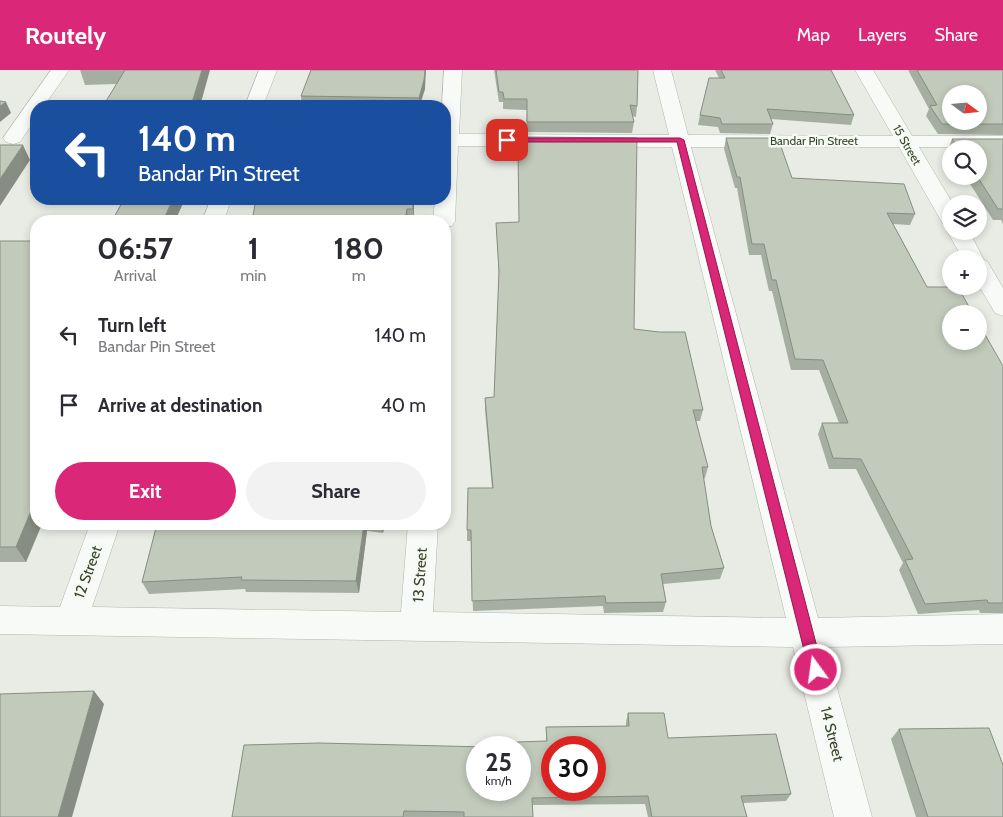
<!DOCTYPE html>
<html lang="en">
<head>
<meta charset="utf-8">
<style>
	:root { --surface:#fff; --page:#f2f2f3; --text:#2b2b33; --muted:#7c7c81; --accent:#db2777 }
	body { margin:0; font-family:Cabin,sans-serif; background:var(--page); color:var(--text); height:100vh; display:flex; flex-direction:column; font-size:19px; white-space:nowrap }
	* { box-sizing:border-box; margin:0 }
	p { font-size:16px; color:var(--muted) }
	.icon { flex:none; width:28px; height:28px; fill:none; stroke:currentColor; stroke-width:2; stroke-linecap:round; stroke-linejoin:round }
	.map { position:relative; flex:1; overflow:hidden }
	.side { position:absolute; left:30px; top:145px; width:421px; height:315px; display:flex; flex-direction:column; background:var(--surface); border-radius:20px; box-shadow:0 2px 8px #0003 }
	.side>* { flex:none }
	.banner { position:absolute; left:30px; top:30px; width:421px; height:105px; border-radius:20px; box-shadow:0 2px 8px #0003; background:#1a4fa0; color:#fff; overflow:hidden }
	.needle { width:32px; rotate:106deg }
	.tools { position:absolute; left:942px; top:15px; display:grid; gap:10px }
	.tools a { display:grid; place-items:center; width:45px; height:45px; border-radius:50%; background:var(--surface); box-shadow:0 2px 8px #0003; font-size:25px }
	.speed { position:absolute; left:466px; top:666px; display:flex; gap:10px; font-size:25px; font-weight:700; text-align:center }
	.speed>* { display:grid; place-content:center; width:65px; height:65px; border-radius:50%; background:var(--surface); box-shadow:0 2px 8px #0003; line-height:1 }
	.speed small { font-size:12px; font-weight:400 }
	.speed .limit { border:8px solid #d22; background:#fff; color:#111 }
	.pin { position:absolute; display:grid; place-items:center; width:42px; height:42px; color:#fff; margin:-21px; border-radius:10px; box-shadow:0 2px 8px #0006 }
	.me { position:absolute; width:55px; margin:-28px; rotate:346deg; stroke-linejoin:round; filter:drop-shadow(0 0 4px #0008) }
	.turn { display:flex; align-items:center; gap:18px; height:105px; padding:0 25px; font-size:22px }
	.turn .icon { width:65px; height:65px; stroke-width:2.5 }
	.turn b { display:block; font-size:35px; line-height:42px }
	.eta { display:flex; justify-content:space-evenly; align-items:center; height:85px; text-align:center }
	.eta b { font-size:30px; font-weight:700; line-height:35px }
	.primary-button { display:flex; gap:10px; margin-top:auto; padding:10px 25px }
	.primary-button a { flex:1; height:58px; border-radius:30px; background:var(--accent); color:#fff; font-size:20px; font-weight:700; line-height:58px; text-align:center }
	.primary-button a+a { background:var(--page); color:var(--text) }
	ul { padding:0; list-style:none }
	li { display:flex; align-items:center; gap:15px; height:70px; padding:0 25px }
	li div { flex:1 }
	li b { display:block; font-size:19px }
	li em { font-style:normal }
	header { display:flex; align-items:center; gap:30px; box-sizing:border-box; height:70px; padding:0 25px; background:var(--accent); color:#fff }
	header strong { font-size:24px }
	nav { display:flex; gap:28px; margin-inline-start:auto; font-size:18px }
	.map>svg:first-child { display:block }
</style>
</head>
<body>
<header>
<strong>Routely</strong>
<nav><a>Map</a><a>Layers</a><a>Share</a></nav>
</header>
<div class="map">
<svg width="1003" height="747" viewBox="0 0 1003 747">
	<rect width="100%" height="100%" fill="#e8ece4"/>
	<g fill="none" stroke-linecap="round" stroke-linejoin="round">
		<g stroke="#afb7a8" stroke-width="1">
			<path id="street" d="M51 0H69L44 36H36V48L20 72 13 74 6 72 3 68Z
				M259 0H277L263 36H245Z
				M444 0H462L459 64 669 65 653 0H671L688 65 893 66 855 0H873L912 66H1003V78L919 77 953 134 951 155 943 154 940 149 899 77H691L818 548 1003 544V574L826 577 872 747H834L793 577 0 564V536L60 537 90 454H120L92 537 401 542 408 454H438L433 542 786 548 672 77 458 76 455 151 452 156 445 157V151H433L435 129H445V36H442Z
				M211 129H231L224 151H202Z
				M950 156 951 161H969L984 190 987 191 1003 218V246L995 243 979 216V189H963L947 161Z"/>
		</g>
		<use href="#street" fill="#f8faf7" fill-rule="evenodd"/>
	</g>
	<path fill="#a6aea1" d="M80 0H210L116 14 85 15Z
		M494 0H638L637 36 636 47 632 46 634 52 632 63 526 62 527 40 503 39V32H499Z
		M715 0H831L854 45 851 55 771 49 773 54 770 64 720 63 718 57 698 55 700 45 719 8Z
		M908 0H1003V65L938 64 926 46 929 39Z
		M425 19 420 36H302L301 26Z
		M726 68 792 108 915 144 910 155 893 154 927 217 1003 296V543H980L979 540 918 544 899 500 903 493 856 399H829L818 364 822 353H839L819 300H791L772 221H769L761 185H749L737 118H735L724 79Z
		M952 69H1003V154L1001 150H993L965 106H979V79H951V85L948 79Z
		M256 129H414V150H408V151H252Z
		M496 153 634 259 703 340 700 351H696L708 397 705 408H703L711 456 724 498 720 509 663 514 666 532 663 542 604 543 603 536 473 541 471 471H467V460L492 418 485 339V328L494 327 499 208Z
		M0 171 36 454H42L26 492H0Z
		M157 454H385L383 463 367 461 359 523 246 522 245 519 149 524 142 512Z
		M628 643 668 668 791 724 786 731 743 733 747 747H648L645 734 532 735 533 747H232L487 677 546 671V657L626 656V652Z
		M899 659 1003 747H916L891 669Z"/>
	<path fill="#878d83" d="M202 0H210L200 36H191Z
		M425 0H426L425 19 419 36V28Z
		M6 32 11 43 0 52V36Z
		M23 75 30 90 0 136V109Z
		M173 129H185L175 151H163Z
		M413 129H414V150L413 139Z
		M407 139 408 151H405Z
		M36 429V454H42L26 492 16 477Z
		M364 454H365L367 461 359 523 356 511Z
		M381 454H385L383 463Z
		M94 621 104 634 72 747H58Z"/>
	<path fill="#c1cabb" stroke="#878d83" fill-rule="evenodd" d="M125 0H202L191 36H103Z
		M311 0H425L424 10 419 28 301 26Z
		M496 0H638L637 36 630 35 634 52H527V29H504L503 22H499Z
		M721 0H831L854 45 767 39 773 54H722L720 48 700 45 709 8H725Z
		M917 0H1003V54H942L930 36 937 35ZM951 24H979V51H951Z
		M0 31 6 32 0 36Z
		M527 67 637 68 634 259 659 262H685L703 340H693L708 397H702L711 456 724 498 661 504 666 532 606 533 605 526 472 531 471 460H467L468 418H493L485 328 494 327 499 201 496 153 519 152 518 81H527Z
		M726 68H778L792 108 904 114 915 144 887 143 927 217H958L973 244H951V271H979V254L1003 296V533H988L987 530 925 534 905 490 913 489 861 389 833 388 822 353H848L823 290 795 289 776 210H772L764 174H752L740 107H737Z
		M952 69H1003V139H998L977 106H979V79H959Z
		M0 75H23L0 109Z
		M124 129H173L163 151H112Z
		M256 129H413V139H407L405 151H252Z
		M0 171H36V429L16 477H0Z
		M157 454H364L356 511 241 510 242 507 142 512Z
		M94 621 58 747H0V624Z
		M628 643H664L668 668 776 664 791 724 741 726 747 747H652L648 726 532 728 533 747H464V742L404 741 403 747H232L244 675 319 673 487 677V673L547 671 546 657 629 656ZM478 678H520V720H478ZM552 678H595V720H552Z
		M989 658 1003 695V747H928L899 659Z"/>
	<path fill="#db2777" stroke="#8e194d" d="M505 68H680L684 70 823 600 821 604 816 606 811 604 809 600 677 72H507L503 70Z"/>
	<g text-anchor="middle" stroke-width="5" stroke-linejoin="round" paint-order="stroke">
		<g font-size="12" fill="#36452a" stroke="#f6f9f4">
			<text x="814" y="75">Bandar Pin Street</text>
			<text transform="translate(907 75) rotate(60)" y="4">15 Street</text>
		</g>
		<g font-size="15" fill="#36452a" stroke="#f6f9f4">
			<text transform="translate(88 502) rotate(-70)" y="5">12 Street</text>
			<text transform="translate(420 505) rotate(-86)" y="5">13 Street</text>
			<text transform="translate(832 664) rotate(76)" y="5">14 Street</text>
		</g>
	</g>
</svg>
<div class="tools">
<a><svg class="needle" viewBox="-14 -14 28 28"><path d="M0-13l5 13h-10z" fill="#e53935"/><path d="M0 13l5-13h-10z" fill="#7c7c81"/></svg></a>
<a><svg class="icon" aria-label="search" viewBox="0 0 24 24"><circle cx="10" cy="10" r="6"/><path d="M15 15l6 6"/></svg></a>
<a><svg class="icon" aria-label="layers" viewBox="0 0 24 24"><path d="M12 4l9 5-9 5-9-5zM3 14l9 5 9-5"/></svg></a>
<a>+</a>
<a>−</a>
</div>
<div class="speed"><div>25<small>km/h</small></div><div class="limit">30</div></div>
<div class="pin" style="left:507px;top:70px;background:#d93025"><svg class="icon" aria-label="arrive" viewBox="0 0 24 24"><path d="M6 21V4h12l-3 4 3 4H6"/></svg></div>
<svg class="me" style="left:816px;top:600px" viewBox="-20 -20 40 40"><circle r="17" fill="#db2777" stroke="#fff" stroke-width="3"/><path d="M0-11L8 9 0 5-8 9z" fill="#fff"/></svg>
<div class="banner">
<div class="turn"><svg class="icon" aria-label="left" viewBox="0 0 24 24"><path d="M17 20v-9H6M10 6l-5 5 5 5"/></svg><div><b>140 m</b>Bandar Pin Street</div></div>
</div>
<section class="side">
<div class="eta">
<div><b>06:57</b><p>Arrival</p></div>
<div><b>1</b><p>min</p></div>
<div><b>180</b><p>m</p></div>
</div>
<ul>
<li><svg class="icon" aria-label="left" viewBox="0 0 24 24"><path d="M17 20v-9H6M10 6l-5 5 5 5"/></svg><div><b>Turn left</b><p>Bandar Pin Street</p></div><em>140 m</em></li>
<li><svg class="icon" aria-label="arrive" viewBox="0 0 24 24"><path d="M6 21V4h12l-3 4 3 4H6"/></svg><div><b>Arrive at destination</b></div><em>40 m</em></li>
</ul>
<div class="primary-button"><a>Exit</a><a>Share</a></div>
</section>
</div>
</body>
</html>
